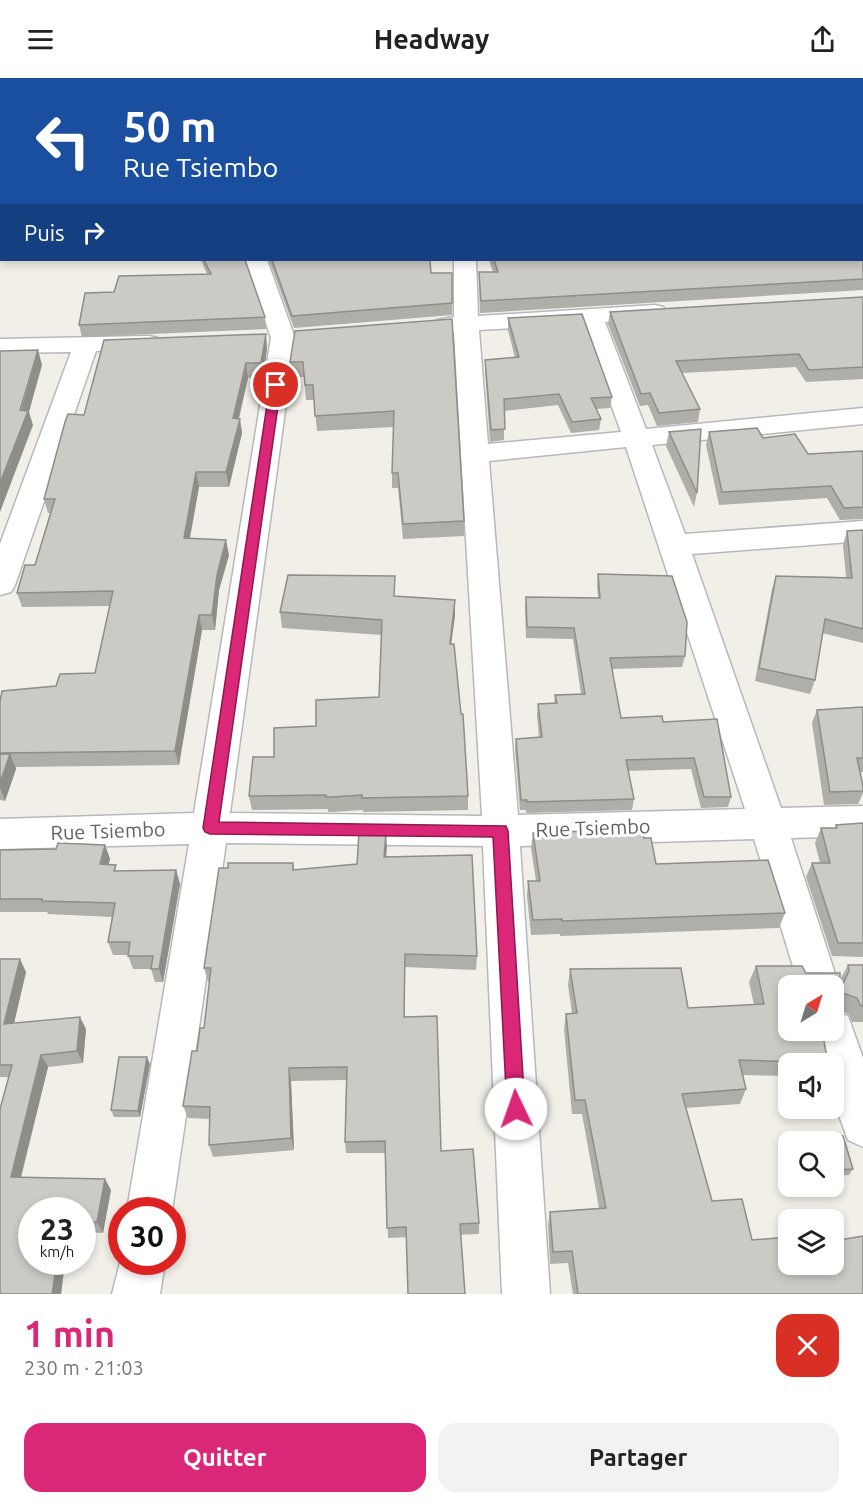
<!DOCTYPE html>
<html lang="fr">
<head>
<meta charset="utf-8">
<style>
	:root { --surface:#fff; --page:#f2f2f2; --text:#222; --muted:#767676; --accent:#db2777 }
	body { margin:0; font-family:Ubuntu,sans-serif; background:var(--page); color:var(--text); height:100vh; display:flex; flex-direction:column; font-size:22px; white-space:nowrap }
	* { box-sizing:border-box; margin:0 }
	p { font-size:20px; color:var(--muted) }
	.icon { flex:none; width:33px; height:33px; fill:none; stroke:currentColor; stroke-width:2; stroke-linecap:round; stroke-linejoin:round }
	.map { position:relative; height:1216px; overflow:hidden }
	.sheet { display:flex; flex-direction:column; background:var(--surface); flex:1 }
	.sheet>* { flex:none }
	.guide { position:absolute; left:0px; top:0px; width:864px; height:183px; box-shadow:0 3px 9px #0003; background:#1a4fa0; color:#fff; overflow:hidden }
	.needle { width:39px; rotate:38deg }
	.tools { position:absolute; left:778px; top:897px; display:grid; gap:12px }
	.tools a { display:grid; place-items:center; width:66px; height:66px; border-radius:12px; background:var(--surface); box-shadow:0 3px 9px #0003; font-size:30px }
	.speed { position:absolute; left:18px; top:1119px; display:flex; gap:12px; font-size:30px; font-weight:700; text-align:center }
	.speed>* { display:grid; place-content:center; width:78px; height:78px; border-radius:50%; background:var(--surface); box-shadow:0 3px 9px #0003; line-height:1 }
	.speed small { font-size:15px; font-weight:400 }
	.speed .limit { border:9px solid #d22; background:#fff; color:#111 }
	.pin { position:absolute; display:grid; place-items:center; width:51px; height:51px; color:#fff; margin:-26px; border:3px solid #fff; border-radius:50%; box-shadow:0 2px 6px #0007 }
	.me { position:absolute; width:66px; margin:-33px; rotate:357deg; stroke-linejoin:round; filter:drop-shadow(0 0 4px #0008) }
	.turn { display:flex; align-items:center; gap:21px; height:126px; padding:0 24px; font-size:27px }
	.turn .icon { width:78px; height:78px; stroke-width:2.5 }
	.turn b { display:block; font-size:42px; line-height:51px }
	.then { display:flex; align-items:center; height:57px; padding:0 24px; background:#0003; gap:12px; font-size:22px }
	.round { display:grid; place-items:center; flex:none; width:63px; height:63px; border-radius:18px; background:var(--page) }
	.overview { display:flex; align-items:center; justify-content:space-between; height:102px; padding:0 24px }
	h1 { font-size:36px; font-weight:700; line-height:45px; color:var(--accent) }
	.button { display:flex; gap:12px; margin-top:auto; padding:12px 24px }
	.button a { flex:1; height:69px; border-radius:18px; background:var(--accent); color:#fff; font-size:24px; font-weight:700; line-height:69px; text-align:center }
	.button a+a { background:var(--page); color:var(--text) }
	header { display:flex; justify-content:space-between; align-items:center; height:78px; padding:0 24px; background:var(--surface); font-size:27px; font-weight:700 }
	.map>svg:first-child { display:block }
</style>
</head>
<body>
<header><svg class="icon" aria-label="menu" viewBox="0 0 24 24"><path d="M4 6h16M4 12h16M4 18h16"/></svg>Headway<svg class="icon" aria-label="share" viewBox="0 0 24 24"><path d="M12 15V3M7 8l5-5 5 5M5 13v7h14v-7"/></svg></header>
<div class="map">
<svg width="863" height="1216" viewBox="0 0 863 1216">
	<rect width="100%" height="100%" fill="#f1efe8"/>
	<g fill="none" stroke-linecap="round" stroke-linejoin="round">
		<g stroke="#b5b8bc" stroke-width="3">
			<path id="minor" d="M245 182H267L295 260 230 735 482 738 454 254 437 252 434 247 437 242 454 239V182H476L478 238 655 227 663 229 667 234 663 239 605 244 646 351 863 330V346L652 367 685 456 863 443V463L692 476 781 730 863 728V758L791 760 839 908 834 919V908H799L754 761 520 768 550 1216H502L483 768 226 765 172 1133 127 1132 189 766 0 771V741L194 735 271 260ZM582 246 621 354 488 366 479 252ZM626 369 745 731 518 737 489 383Z
				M149 258 158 260 161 265 158 270 96 273 15 507 11 514 0 517V466L71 274 0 275V261Z
				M834 933 848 938 863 980V1069L848 1062 834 1024V986H822L812 952H834Z
				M122 1177V1184H165L160 1216H112Z"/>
		</g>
		<use href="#minor" fill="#fff" fill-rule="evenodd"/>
	</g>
	<path fill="#afaea9" d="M122 0H863V212L480 235 479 206V194H493L489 182H862V2H122Z
		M0 126H2V176H0V145H1V140L0 141Z
		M201 182H245L265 239 266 251 82 259 79 247 114 214 207 196Z
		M269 182H430L431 195H452V237L294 250Z
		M863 219V301L806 304 796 289 682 295 700 331 698 344 657 348 648 327 640 328 608 246 610 234Z
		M508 240 612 319 610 330 596 331 601 341 599 352 571 355 558 327 504 333V362L490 364 485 293V282L515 280 508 252Z
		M452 241 464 443V458L403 461 398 410H392V395L394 349 317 353 314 322H306L304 299H292L290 284Z
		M267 270 263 300H248L239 341 242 355 229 409H199L190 460 229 477 219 512 215 552H202L179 687 16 689V691L5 723 0 722V624L56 608 95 595 110 528 22 529 17 515 35 487 50 435H48L44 421 84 337Z
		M669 354 697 415 694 429 666 368Z
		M709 354 763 360 808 376 863 373V441L840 442 827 420 719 427 706 367Z
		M863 452V565L822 555 815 602 810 616 755 603 772 511 776 498 846 499 843 467 847 453Z
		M598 496 685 578 682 589 612 591 621 640 663 644 731 719 728 729 701 730 691 691 628 693 634 721 632 732 526 735V732H520L515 671 516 661 539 660 537 637 538 626 554 625 555 617 581 616 573 561 526 560 525 530 526 519 598 520 597 508Z
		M395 518 455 522V537L451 566 468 718V732L363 734V732L332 734H328V731L252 732 249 718 274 679 316 648 379 619 382 557 282 550 280 534Z
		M863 629V694H860L863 708V715L858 726 824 727 812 645 817 632Z
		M863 745V879L832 878 806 799 812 785H820L815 765 821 750H835L836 747Z
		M386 755V779L477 878 476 892 405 889V939L441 1073 479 1145V1156L388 1160 385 1075H346L345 1064 346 1002 291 1003 294 1072 213 1079 209 1067 210 1041 188 1040 183 1028 197 973 204 950 210 904H208L204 890 293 785 294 792 357 786Z
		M533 755 644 760 656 786 785 835 779 850 560 858V856L531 857 527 818 528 803H536L531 770Z
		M105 767 110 781 108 787 118 793 176 792 180 806 163 904H155L151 891H133L128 877H113L108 864 112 839 48 836 47 834H0V772L56 771Z
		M0 881 26 894 14 945 86 951 83 985 48 989 21 1100 111 1112 103 1155 82 1154V1132H32V1184H65L61 1216H0L9 999H0Z
		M848 887H863V944H852L849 936 838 932 834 940V908H789L828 985 827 986H789V998L743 997 746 1011 740 1026 685 1030 712 1123 752 1162 789 1186 863 1216H573L568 1185 550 1186 548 1146 550 1134 599 1130 582 1036H572L564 951 566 936 572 935 568 907 570 891 688 930 754 927 749 904 756 888 806 895 840 902Z
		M150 986 140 1039H114L111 1032Z
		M843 1058 853 1091 849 1097 834 1098V1064H789V1082L785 1068 789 1062Z"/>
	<path fill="#8f8d8a" d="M266 256 267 270 263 300 261 285Z
		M38 272 42 287 29 334 33 347 0 434V405Z
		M246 285 248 300 235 355 233 340Z
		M240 341 242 355 229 409 226 394Z
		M196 394 199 409 187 475 184 460Z
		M226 462 229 477 219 512 215 552 212 537 217 497Z
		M455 522V537L449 581 450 566Z
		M199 537 202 552 179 687 175 673Z
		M10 676 16 691 5 723 0 710V705Z
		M386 755 387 769 385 793 384 779Z
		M105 767 110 781 105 800 100 786Z
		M176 792 180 806 163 904 159 891Z
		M20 881 26 894 11 958 4 946Z
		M80 939 86 951 83 985 77 973Z
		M41 977 48 989 18 1110 11 1099Z
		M147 979 150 986 140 1039 138 1033Z
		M289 990 291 1003 294 1072 291 1060Z
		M105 1101 111 1112 103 1155 97 1144Z
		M57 1184H65L61 1216H52Z"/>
	<path fill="#cccac5" stroke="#8f8d8a" stroke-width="1.5" d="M0 0H99V2H2V99L0 94V80L1 79V67H0Z
		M123 0H863V201L481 223 479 194H498L494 182H862V2H123Z
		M0 126H2V165H0L1 131 0 130Z
		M204 182H245L265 239 79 247 85 215 114 214 119 198 211 196Z
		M272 182H430L431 195H452V225L292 238Z
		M863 219V289L809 292 799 276 676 283 700 331 659 335 650 315 641 316 610 234Z
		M582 236 612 319 591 320 601 341 572 344 559 316 504 321 505 351 491 352 485 282 519 279 508 240Z
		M452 241 464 443 403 446 398 395H392L394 333 315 338 313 307H305L303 284H290L295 253Z
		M266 256 261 285H246L233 340 240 341 226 394H196L184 460 226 462 217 497 212 537H199L175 673 0 675V624L2 613 56 608 60 596 95 595 113 513 17 515 25 487H35L55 421H44L65 344 68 336 84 337 104 262Z
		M38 272 20 332 28 333 0 405V273Z
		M757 350 763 360 795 356 808 376 863 373V429L844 430 831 408 722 414 709 354Z
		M701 351 697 415 669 354Z
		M863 452V551L825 541 815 602 759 590 776 498 852 500 847 453Z
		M598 496 672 498 687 544 685 578 610 580 621 640 662 638 663 644 717 641 731 719H704L694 680 626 682 634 721 527 724V722H521L516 661 542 659 538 626 557 625 555 617 585 616 574 550 527 549 526 519 600 520Z
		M288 497 395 498 394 518 455 522 450 566H454L461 636H463L468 718 362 720V717L331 719H326V717L249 718 253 679H274V650L316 648V622L379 619 382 542 280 534Z
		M863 629V680H857L863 708V713L830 714 817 632Z
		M0 676H10L0 705Z
		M863 745V865H838L812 785H830L821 750H837L836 747Z
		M642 751 644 760H651L656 786 768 782 785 835 562 843V841L533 842 528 803H540L533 755Z
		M359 754 386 755 384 779 472 777 477 878 405 876 404 939 437 938 441 1073 473 1071 479 1145 460 1146 465 1216H408L406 1149 387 1150 385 1063 345 1064 347 989 289 990 291 1060 209 1067 210 1029 183 1028 192 973H197L200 950H204L211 890H204L219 790H228V785H293V792L357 786Z
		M58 765 105 767 100 786 116 787 114 793 176 792 159 891H151L153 878H128L130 864H108L115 825 42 823V821H0V772L56 771Z
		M0 881H20L4 946 80 939 77 973 41 977 11 1099 105 1101 97 1144H82V1132H32V1184H57L52 1216H0V1031L12 987H0Z
		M848 887H863V928H861L857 920 843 915 840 918V929H834V908H789V952H822L828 985 739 982 746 1011 682 1016 712 1123 742 1121 752 1162 789 1159V1186H834V1163L863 1158V1216H578L572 1173 553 1174 550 1134 606 1130 585 1022H575L566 936 577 935 570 891 681 890 688 930 764 926 756 888H802L806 895H840V903L843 906 849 893Z
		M119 979H147L138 1033 111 1032Z
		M843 1058 853 1091 834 1092V1064H789V1062Z"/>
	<path fill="#db2777" stroke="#8e194d" stroke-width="1.5" d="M276 303 281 307 219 744 506 748 508 753 525 1031 522 1037 516 1039 509 1037 507 1031 493 759 210 756 205 754 203 750 270 307Z"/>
	<g text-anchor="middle" stroke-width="6" stroke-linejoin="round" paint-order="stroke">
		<g font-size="20" fill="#5f6368" stroke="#fff">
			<text transform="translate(593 750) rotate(-2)" y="7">Rue Tsiembo</text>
			<text transform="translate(108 753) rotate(-2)" y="7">Rue Tsiembo</text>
		</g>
	</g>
</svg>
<div class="tools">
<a><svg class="needle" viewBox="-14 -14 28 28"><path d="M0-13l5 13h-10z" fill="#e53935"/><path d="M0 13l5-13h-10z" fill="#767676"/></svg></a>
<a><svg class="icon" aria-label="sound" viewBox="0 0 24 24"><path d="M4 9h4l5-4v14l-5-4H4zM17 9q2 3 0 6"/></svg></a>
<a><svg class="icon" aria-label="search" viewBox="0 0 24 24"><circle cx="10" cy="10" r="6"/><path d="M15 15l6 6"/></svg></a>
<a><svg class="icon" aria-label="layers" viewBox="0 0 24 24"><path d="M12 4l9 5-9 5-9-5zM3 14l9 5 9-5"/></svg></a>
</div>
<div class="speed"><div>23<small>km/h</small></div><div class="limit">30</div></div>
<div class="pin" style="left:276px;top:307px;background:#d93025"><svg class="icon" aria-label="arrive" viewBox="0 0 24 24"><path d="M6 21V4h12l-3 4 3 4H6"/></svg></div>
<svg class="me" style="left:516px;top:1031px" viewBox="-20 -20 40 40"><circle r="19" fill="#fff"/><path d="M0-13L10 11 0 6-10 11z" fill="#db2777"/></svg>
<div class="guide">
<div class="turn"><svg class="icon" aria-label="left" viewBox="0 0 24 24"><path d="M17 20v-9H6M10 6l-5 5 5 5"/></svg><div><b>50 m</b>Rue Tsiembo</div></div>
<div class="then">Puis<svg class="icon" aria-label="right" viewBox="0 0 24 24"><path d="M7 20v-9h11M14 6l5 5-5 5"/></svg></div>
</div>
</div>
<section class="sheet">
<div class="overview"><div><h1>1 min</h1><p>230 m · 21:03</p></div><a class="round" style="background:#d93025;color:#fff"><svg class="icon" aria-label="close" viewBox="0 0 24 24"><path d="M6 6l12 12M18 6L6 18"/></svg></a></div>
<div class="button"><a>Quitter</a><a>Partager</a></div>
</section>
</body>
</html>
